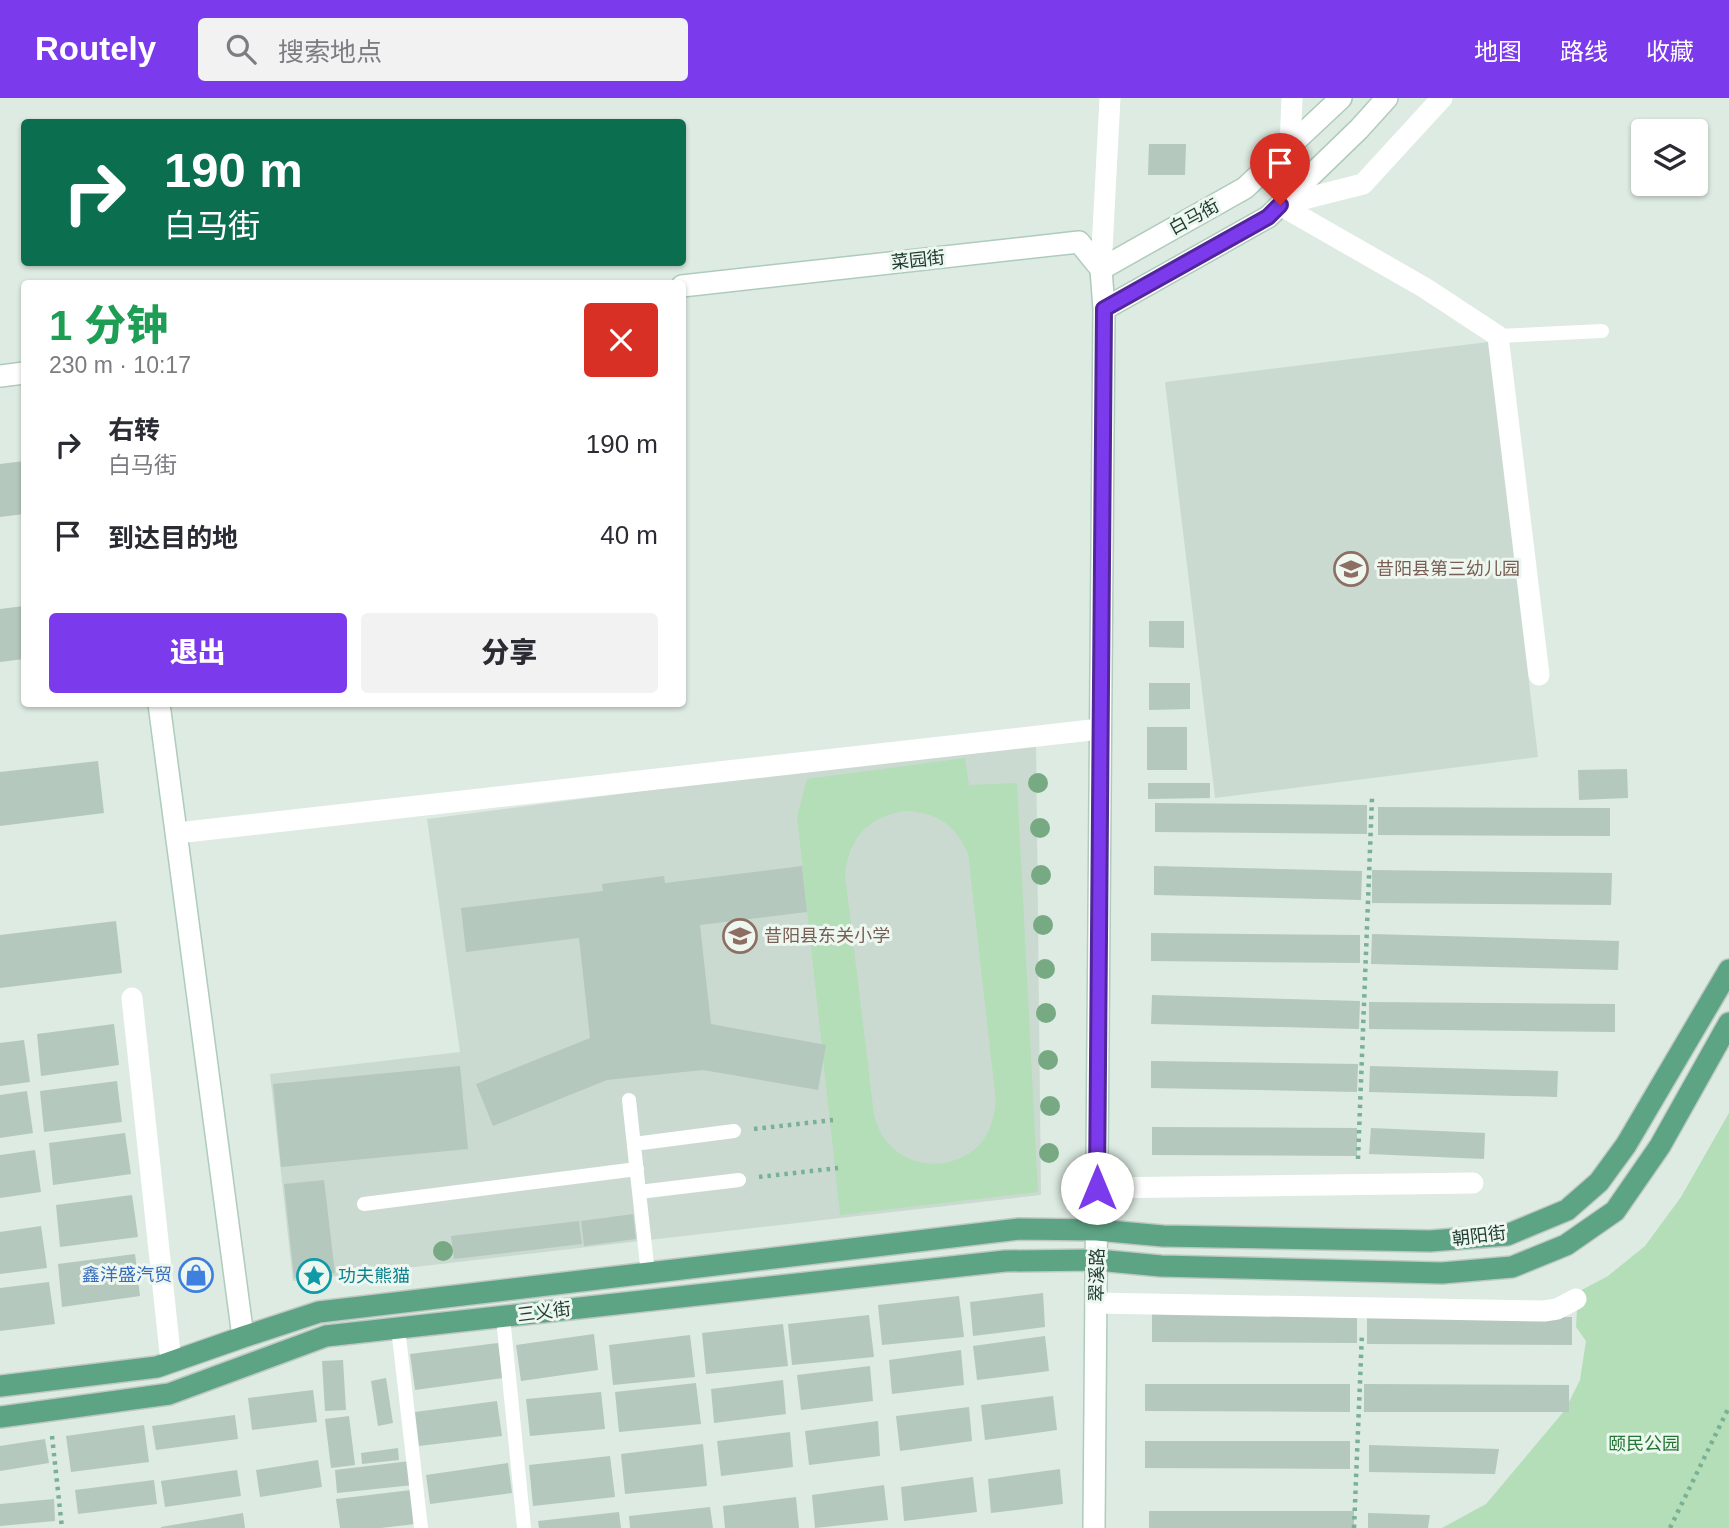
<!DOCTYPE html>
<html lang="zh">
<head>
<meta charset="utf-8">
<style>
	:root { --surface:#fff; --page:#f2f2f3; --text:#2b2b33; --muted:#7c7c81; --accent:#7c3aed }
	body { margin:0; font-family:Arial,"Noto Sans SC",sans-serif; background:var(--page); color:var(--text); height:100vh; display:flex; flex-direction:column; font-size:26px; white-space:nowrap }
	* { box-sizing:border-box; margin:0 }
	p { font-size:23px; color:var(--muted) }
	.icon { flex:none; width:38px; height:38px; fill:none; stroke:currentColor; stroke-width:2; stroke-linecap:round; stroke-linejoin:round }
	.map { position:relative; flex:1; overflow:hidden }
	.sheet { position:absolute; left:21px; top:182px; width:665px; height:427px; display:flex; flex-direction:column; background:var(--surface); border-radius:7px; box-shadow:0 2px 5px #0004 }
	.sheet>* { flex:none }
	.hud { position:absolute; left:21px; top:21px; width:665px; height:147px; border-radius:7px; box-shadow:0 2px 5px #0004; background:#0b6e4f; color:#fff; overflow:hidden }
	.fabs { position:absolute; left:1631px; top:21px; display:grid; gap:14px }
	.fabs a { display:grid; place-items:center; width:77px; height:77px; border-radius:7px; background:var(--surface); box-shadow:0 2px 5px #0004; font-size:35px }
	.pin { position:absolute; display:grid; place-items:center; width:60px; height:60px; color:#fff; margin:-72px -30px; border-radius:50% 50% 50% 0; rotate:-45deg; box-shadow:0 0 7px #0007 }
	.pin .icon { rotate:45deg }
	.me { position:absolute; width:77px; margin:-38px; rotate:0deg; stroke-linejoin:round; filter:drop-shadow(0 0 5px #0008) }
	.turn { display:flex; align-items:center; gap:24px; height:147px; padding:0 28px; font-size:32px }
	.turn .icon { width:91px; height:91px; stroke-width:2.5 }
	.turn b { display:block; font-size:49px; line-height:60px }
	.round { display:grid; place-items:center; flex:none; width:74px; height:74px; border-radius:7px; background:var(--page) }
	.summary { display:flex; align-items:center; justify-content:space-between; height:119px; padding:0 28px }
	h1 { font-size:42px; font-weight:800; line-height:52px; color:#1e9e55 }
	.primary-button { display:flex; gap:14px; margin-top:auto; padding:14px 28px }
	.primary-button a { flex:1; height:80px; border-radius:7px; background:var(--accent); color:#fff; font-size:28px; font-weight:800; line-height:80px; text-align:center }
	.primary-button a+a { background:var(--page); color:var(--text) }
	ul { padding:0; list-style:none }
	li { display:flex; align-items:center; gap:21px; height:91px; padding:0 28px }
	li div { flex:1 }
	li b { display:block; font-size:26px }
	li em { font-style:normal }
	header { display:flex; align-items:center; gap:42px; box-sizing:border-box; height:98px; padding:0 35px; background:var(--accent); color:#fff }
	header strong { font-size:33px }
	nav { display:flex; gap:38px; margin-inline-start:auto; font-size:24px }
	.search { width:490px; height:63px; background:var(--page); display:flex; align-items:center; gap:18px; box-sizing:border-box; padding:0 24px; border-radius:7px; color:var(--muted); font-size:26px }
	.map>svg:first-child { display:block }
</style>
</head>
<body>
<header>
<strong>Routely</strong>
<div class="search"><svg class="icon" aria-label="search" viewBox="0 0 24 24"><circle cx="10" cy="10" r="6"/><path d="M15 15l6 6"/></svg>搜索地点</div>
<nav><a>地图</a><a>路线</a><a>收藏</a></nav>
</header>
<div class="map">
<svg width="1729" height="1430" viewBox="0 0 1729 1430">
	<rect width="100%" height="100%" fill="#ddebe2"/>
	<path fill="#cbdad1" d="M1488 244 1538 659 1215 700 1165 284Z
		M1036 642 1041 1097 293 1183 270 976 460 954 427 721Z"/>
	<path fill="#b3deb7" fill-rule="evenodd" d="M965 660 969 687 1017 685 1038 1094 840 1117 797 719 807 681ZM904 713C937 714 955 726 968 756L996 1003C994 1020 990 1036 978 1048 953 1072 912 1072 889 1046 881 1038 877 1027 874 1017L845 776C850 739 867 720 904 713Z
		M1729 1015V1430H1442L1486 1406 1565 1312 1580 1282 1586 1243 1576 1229 1578 1194 1608 1178 1645 1148 1681 1099Z"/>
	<path fill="#b5c8bd" d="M1149 46H1186L1185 77H1148Z
		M24 363V416L0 419V366Z
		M24 508V561L0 564V511Z
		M1149 523H1184V550L1149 549Z
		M1149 585H1190V611L1149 612Z
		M1147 629H1187V672H1147Z
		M98 663 104 715 0 728V674Z
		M1627 671 1628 700 1579 702 1578 672Z
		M1148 685H1210V700L1148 701Z
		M1155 705 1367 707V736L1155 734Z
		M1378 709 1610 710V738L1378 737Z
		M802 768 807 814 700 827 711 926 826 947 818 992 703 972 607 982 493 1028 476 986 590 940 579 840 466 854 461 810 603 793 602 786 664 778 665 785Z
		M1154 768 1362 773 1361 802 1154 797Z
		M1372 772 1612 775 1611 807 1372 805Z
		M116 823 122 875 0 890V837Z
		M1151 835 1360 837V865L1151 863Z
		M1372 836 1619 843 1618 872 1371 866Z
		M1152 897 1360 903 1359 931 1151 926Z
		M1369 904 1615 906V934L1369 931Z
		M114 926 119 967 41 978 37 936Z
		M24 942 30 984 0 988V945Z
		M1151 963 1358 966 1357 994 1151 990Z
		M460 968 468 1051 281 1069 273 986Z
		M1370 968 1558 973 1557 999 1369 994Z
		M117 983 122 1024 44 1034 40 993Z
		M27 993 33 1035 0 1040V997Z
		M1152 1029 1357 1030V1058L1152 1057Z
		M1371 1030 1485 1035 1484 1061 1369 1056Z
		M125 1035 131 1076 53 1087 49 1045Z
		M35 1052 41 1094 0 1100V1057Z
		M324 1082 335 1175 294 1180 284 1086Z
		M132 1097 138 1139 60 1149 56 1107Z
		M633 1116 636 1141 584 1148 581 1123Z
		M579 1123 582 1146 454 1161 451 1138Z
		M41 1128 47 1170 0 1176V1134Z
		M135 1156 140 1198 62 1209 58 1166Z
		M49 1184 55 1226 0 1233V1190Z
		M1043 1195 1045 1229 973 1238 970 1204Z
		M959 1198 964 1239 882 1247 878 1207Z
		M1152 1216 1357 1217V1245L1152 1244Z
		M869 1217 874 1259 792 1267 788 1226Z
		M1367 1219H1572V1247L1367 1246Z
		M783 1226 788 1268 706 1276 702 1235Z
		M594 1236 598 1272 521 1283 516 1247Z
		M690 1237 695 1279 613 1287 609 1247Z
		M1045 1238 1049 1273 977 1282 973 1248Z
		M498 1245 503 1280 415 1292 410 1256Z
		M961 1252 964 1287 892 1296 889 1262Z
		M343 1262 346 1312 325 1313 322 1263Z
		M870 1268 873 1303 801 1312 797 1277Z
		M386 1280 393 1325 378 1328 371 1283Z
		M783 1282 786 1316 714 1325 711 1291Z
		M696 1285 701 1326 619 1334 615 1294Z
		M1145 1286H1350V1314L1145 1313Z
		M1364 1286 1569 1287V1314H1364Z
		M313 1292 317 1324 252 1332 248 1300Z
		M601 1294 605 1331 530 1338 526 1301Z
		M1053 1298 1057 1332 985 1342 981 1307Z
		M497 1303 502 1338 419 1348 415 1314Z
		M969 1309 972 1343 900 1353 896 1318Z
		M235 1317 238 1341 156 1352 152 1328Z
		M349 1318 355 1367 331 1370 325 1321Z
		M878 1323 880 1358 809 1367 805 1333Z
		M144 1327 149 1364 71 1374 66 1338Z
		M790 1334 793 1369 721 1378 717 1343Z
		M45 1341 49 1365 0 1373V1348Z
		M1145 1343H1350V1371L1145 1370Z
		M703 1346 707 1388 625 1396 621 1356Z
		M1369 1347 1499 1351 1495 1376 1369 1374Z
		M398 1350 399 1362 362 1366 361 1355Z
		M610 1358 615 1399 533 1408 529 1367Z
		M318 1362 322 1389 260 1399 256 1372Z
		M410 1363 413 1387 337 1395 335 1372Z
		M508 1365 512 1395 430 1406 426 1377Z
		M1060 1371 1063 1406 991 1415 988 1381Z
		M237 1372 241 1398 165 1409 161 1383Z
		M973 1379 977 1414 904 1423 901 1389Z
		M154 1382 157 1406 78 1416 75 1392Z
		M884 1387 888 1422 815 1430 812 1397Z
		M411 1392 415 1426 381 1430H340L336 1401Z
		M796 1399 799 1430H725L723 1408Z
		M54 1401 55 1423 0 1428V1406Z
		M710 1409 713 1430H630L629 1418Z
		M1149 1413H1354V1430H1149Z
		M619 1414 621 1430H539L538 1423Z
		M243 1415 245 1430H161V1429Z
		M1368 1415 1430 1417 1428 1430H1368Z"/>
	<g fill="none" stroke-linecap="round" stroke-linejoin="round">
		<g stroke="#afcbbc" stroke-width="24">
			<path id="secondary" d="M1101 171 1245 90 1341 0
				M682 188 1079 144 1101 171 1104 211 1094 1430
				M1104 211 1268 119 1359 31 1387 0
				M0 278 24 275
				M159 606 243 1239"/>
		</g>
		<g stroke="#c0c8c4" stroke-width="24">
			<path id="primary" d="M0 1288 157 1269 243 1239 319 1214 1019 1131 1097 1132 1163 1138 1430 1143 1507 1137 1567 1112 1599 1084 1626 1047 1729 872
				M0 1319 169 1296 326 1238 1005 1163 1097 1162 1161 1168 1442 1175 1512 1169 1566 1147 1615 1113 1660 1048 1729 925"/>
		</g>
		<path stroke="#7ab196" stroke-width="4.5" stroke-dasharray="3.5 5" stroke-linecap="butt" d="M754 1031 833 1022
			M1358 1061 1372 700
			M759 1079 838 1070
			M52 1338 62 1430
			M1354 1430 1362 1235
			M1670 1430 1729 1309"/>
		<path stroke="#fff" stroke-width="14" d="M1498 238 1602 233
			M629 1002 648 1176
			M634 1046 734 1033
			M639 1094 739 1082
			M364 1106 637 1071
			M503 1219 524 1430
			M398 1230 421 1430"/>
		<path stroke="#fff" stroke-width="21" d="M1290 49 1292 0
			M1280 107 1425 190 1498 238 1539 577
			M1280 107 1363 86 1442 0
			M1101 171 1110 0
			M177 735 1100 631
			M132 900 171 1264
			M1097 1090 1473 1085
			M1096 1205 1544 1213 1557 1211 1576 1201"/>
		<use href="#secondary" stroke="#fff" stroke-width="21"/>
		<use href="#primary" stroke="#5da485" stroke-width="21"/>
	</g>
	<g fill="#77aa83">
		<circle cx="1038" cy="685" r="10"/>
		<circle cx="1040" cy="730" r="10"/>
		<circle cx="1041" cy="777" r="10"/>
		<circle cx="1043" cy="827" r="10"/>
		<circle cx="1045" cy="871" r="10"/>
		<circle cx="1046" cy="915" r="10"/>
		<circle cx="1048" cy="962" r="10"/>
		<circle cx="1050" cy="1008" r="10"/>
		<circle cx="1049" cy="1055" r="10"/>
		<circle cx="443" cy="1153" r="10"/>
	</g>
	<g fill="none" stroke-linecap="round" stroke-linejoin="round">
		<g stroke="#51269a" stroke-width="18">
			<path id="route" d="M1097 1090 1104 211 1268 119 1280 107"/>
		</g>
		<use href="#route" stroke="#7c3aed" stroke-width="12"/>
	</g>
	<defs>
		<g id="school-ring" transform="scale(1.75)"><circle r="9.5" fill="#edf7f0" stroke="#8d6e63" stroke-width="1.5"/><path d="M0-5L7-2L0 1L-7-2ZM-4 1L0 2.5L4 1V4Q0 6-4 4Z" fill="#8d6e63"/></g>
		<g id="shop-ring" transform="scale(1.75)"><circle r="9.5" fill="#edf7f0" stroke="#3f7fe0" stroke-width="1.5"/><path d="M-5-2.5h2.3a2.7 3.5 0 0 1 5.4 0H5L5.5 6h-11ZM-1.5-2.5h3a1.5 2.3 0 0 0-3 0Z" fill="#3f7fe0"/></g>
		<g id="sight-ring" transform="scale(1.75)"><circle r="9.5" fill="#edf7f0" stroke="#0f9aa8" stroke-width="1.5"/><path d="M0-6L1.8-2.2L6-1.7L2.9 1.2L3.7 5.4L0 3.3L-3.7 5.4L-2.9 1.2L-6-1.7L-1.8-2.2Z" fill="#0f9aa8"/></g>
	</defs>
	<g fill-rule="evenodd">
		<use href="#school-ring" x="1351" y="471"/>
		<use href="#school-ring" x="740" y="838"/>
		<use href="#shop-ring" x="196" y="1177"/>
		<use href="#sight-ring" x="314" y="1178"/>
	</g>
	<g text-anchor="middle" stroke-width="6" stroke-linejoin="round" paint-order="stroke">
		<g font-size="18" fill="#1d3b2e" stroke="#edf7f0">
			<text transform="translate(1194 119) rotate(-29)" y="6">白马街</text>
			<text transform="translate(918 162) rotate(-6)" y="6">菜园街</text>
			<text transform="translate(1479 1138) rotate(-7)" y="6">朝阳街</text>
			<text transform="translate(1097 1177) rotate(-89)" y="6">翠溪路</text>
			<text transform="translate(544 1214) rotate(-7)" y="6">三义街</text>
		</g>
		<g font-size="18" fill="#785e54" stroke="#edf7f0" text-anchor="start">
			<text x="1376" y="477">昔阳县第三幼儿园</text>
			<text x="764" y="844">昔阳县东关小学</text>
		</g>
		<g font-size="18" fill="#366cbe" stroke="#edf7f0" text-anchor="end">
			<text x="172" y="1183">鑫洋盛汽贸</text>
		</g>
		<g font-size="18" fill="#0d838f" stroke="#edf7f0" text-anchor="start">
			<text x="338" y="1184">功夫熊猫</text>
		</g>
		<g font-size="18" fill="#247535" stroke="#edf7f0">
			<text x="1644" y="1352">颐民公园</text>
		</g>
	</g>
</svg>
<div class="fabs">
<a><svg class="icon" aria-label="layers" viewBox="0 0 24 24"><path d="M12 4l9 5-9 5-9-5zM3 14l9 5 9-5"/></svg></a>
</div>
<div class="pin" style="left:1280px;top:107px;background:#d93025"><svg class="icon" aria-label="arrive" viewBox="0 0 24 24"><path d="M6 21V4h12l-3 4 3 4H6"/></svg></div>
<svg class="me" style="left:1097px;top:1090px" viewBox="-20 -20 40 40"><circle r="19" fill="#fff"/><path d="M0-13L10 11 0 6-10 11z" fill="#7c3aed"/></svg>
<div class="hud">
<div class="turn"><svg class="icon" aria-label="right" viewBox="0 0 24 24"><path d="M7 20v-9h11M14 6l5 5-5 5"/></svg><div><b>190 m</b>白马街</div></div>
</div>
<section class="sheet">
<div class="summary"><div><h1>1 分钟</h1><p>230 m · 10:17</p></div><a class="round" style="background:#d93025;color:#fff"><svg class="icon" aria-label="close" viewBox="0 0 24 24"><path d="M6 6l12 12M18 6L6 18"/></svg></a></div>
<ul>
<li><svg class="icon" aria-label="right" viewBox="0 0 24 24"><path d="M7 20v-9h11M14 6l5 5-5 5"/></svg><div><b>右转</b><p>白马街</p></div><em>190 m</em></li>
<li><svg class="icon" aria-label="arrive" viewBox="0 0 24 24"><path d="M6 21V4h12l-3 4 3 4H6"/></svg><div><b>到达目的地</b></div><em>40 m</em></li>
</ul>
<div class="primary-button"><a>退出</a><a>分享</a></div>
</section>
</div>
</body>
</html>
